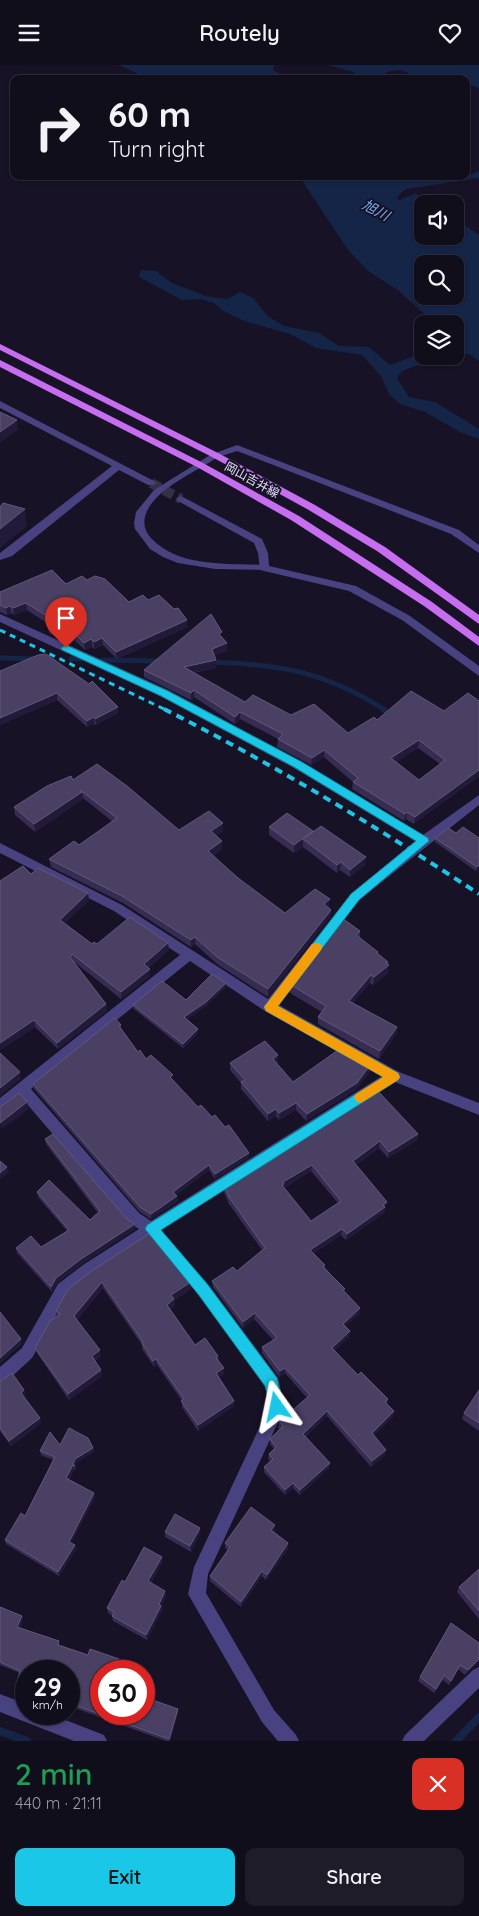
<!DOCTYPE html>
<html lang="en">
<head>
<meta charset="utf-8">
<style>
	:root { --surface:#110e1c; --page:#1e1c29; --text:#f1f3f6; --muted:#9c9ca3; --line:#302e3b; --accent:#1bc7e7 }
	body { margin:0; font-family:Quicksand,"Noto Sans JP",sans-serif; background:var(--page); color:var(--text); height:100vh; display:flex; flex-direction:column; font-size:19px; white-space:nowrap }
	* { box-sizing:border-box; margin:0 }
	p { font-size:16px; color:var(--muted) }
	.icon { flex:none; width:28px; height:28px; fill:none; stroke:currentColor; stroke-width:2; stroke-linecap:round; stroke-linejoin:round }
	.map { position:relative; height:1676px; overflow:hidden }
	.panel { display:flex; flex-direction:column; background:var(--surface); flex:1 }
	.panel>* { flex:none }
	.hud { position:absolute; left:10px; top:10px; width:460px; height:105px; border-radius:10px; box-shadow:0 1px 4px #0004,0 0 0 1px var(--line); background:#110e1c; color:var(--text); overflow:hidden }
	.controls { position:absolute; left:414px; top:130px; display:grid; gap:10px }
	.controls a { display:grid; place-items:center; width:50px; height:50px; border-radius:10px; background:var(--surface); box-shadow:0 1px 4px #0004,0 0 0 1px var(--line); font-size:25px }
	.speed { position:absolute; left:15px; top:1595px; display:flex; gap:10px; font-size:25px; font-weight:700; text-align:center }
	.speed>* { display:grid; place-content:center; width:65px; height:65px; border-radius:50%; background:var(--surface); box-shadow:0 1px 4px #0004,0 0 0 1px var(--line); line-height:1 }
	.speed small { font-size:12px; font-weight:400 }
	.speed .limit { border:8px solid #d22; background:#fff; color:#111 }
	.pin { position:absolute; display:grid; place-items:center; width:42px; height:42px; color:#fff; margin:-51px -21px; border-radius:50% 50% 50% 0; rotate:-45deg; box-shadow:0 0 5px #0007 }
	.pin .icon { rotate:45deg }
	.me { position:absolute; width:55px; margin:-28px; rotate:348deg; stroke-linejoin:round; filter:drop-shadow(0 0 4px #0008) }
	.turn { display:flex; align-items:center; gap:18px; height:105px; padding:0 15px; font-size:22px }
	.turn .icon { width:65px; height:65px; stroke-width:2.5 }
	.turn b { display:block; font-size:35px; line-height:42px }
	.round { display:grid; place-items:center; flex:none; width:52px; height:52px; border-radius:10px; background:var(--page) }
	.overview { display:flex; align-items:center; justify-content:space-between; height:85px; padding:0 15px }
	h1 { font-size:30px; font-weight:600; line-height:38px; color:#1e9e55 }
	.primary-button { display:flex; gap:10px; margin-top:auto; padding:10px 15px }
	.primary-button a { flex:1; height:58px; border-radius:10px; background:var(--accent); color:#111; font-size:20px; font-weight:600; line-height:58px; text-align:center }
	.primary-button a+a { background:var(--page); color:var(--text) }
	header { display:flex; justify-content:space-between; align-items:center; height:65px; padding:0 15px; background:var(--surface); font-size:22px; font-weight:600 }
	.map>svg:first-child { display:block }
</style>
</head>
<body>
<header><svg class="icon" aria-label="menu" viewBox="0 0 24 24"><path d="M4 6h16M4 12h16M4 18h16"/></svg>Routely<svg class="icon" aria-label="heart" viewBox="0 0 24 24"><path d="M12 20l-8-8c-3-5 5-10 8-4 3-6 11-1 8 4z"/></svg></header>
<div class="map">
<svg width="479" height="1676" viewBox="0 0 479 1676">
	<rect width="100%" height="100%" fill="#171226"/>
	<path fill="#142548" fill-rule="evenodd" d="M119 0H276L273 2V5L289 14H149Z
		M328 0H479V23L472 21 466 23V14H437L430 11 423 14H406L409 9C404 4 393 5 387 7L385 9 391 12 389 14H356L357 11 353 7Z
		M479 106V113L406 124 400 128 397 134 400 135 416 128 421 134 422 140V171H455V158L466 161 479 170V296L469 289 455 288V259H435L399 226 368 206 348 185 299 111H412L419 113 466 111ZM422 199H455V231H422Z
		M141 205 156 206 172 218 206 231 227 234 240 227 253 233 269 252 284 261 319 268 339 281 369 282 390 300 422 288V291H444L402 306 397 313 409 332 435 337 479 364V374L460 367 425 347 400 339 389 329 381 311 362 290 316 283 290 269 244 256 222 245 214 238 201 234 182 235 139 212Z"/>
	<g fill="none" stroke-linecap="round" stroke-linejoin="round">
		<path stroke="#142548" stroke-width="5" d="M0 593 36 594
			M71 594H81
			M102 595 163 596
			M208 597C279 599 324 606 385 645"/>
		<path stroke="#142548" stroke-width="6" d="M383 644 392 650"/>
		<path stroke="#142548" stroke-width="8" d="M0 1666 27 1676
			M456 1676 479 1652"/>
		<path stroke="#353046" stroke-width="10" stroke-dasharray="10 5" stroke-linecap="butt" d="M151 418 181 434"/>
		<path fill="#484280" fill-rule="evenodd" d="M0 336 154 416 156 418 154 420H148L119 405 12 491 0 495V488L112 401 0 343Z
			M237 380 459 465 479 480V488L451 469 237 386 215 393 210 390Z
			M181 431 262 474 268 488 269 501 356 521 410 551 479 601V611L402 555 349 526 260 505 258 488 254 478 178 436 176 434Z
			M0 549 168 625 302 697 423 770 479 730V740L359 835 279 940 399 1007 479 1038V1050L395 1017 161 1165 208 1219 278 1313 285 1342 208 1509 206 1528 274 1645 296 1670 299 1676H278L262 1657 188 1529 194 1502 269 1342 265 1321 198 1229 150 1173 93 1210 68 1229 32 1293 6 1317 0 1320V1302L22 1283 58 1219 83 1200 139 1164 129 1158 21 1032 0 1047V1033L180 890 114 846 0 788V778L122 840 268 934 351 829 415 776 294 703 160 631 0 557ZM190 896 265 946 382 1011 151 1156 139 1148 31 1024Z
			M479 1602V1623L424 1676H402L405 1670 473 1605Z
			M0 1629 26 1639V1649H50L104 1670 107 1676H74L0 1647Z"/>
		<path fill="#484280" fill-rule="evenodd" d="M215 387 218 388V392C197 406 168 418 152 438 143 449 141 462 151 473 179 503 227 498 264 500L268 501 269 503 268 505 215 504 178 498 163 492 150 484 135 464 134 458 136 447 154 425Z"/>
		<path fill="#c66df0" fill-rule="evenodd" d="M0 279 218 388 315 440 385 482 479 550V559L377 486 307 444 212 392 0 285Z
			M0 295 203 398 299 451 432 537 479 572V581L424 541 291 455 197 402 0 302Z"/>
		<path stroke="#1bc7e7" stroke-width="3" stroke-dasharray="6 5" stroke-linecap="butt" d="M0 565 166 645"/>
		<path stroke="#1bc7e7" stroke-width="4" stroke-dasharray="8 6" stroke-linecap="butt" d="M164 644C273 699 377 762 479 829"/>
	</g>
	<path fill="#372d52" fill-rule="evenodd" d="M87 515 129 537 148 535 187 562 117 594 103 580 94 584 92 582 85 585 75 576 70 578 49 568 48 561 50 560 27 545 14 550 11 548 7 550 0 547V527L66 519Z
		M222 573 227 586 214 590 216 603 193 608 245 637 291 650 348 668 377 655 444 646 479 636 414 759 406 754 404 756 352 724 353 717 324 692 311 700 277 682 278 674 240 654 235 659 194 632 191 635 144 612V605ZM418 683 440 699 419 715 396 697Z
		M0 606 118 642V648L96 660 94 659 87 662 57 635 0 660Z
		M73 715 179 765 223 758V766L215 771 222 784 213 791 238 813 285 848 329 842 328 843 331 845 330 852 268 932 217 899 195 879 191 882 123 838 51 802 49 794 79 780 113 757 83 733V734L35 767 15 750 14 742Z
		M269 762 313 767 365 800 350 812 340 805 337 808 303 782 294 788 269 770Z
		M456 768 479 803 476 806 435 777V773Z
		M31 809 89 835 65 858 92 879 169 885 148 903 150 911 121 934 73 896 106 939 107 946 58 984 35 962 0 985Z
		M360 866V872L378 889 388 900V908L373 920 370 918 353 938 397 962 396 969 379 994 318 959V952L322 947 290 928 291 920Z
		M226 918V922L206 941 187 954 198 964V968L183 983 134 944 133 940 186 935Z
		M121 960V965L138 987 173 1015 198 1042 225 1062 249 1088 248 1093 215 1114 209 1105 176 1130 178 1136 151 1154 140 1147 34 1024 33 1019Z
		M278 997 276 998 293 1017 370 1006 356 1025 306 1056 296 1045 279 1055 276 1051 268 1056 241 1024V1018L230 1005V998Z
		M377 1025 418 1069 417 1075 388 1093 379 1083 356 1100 387 1137 384 1148 346 1175 341 1170 314 1188 345 1227 360 1243 359 1249 345 1261 350 1266 349 1272 334 1286 358 1310 388 1334 387 1339 394 1346 393 1351 374 1370 385 1390 371 1402 327 1351 305 1372 330 1398 329 1403 300 1430 293 1423 285 1430 264 1407V1402L270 1396 268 1394 269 1389 274 1384 270 1379V1374L280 1364 278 1363 279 1357 307 1333 285 1308 279 1312 262 1288V1282L273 1275 254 1254 243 1263 213 1222 212 1216 237 1206 262 1185 229 1139 224 1127V1121ZM311 1106 338 1138 311 1156 284 1123Z
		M45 1074 127 1154 135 1159V1164L82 1199 57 1218 52 1227 17 1188 16 1183 41 1182 67 1166 38 1132 37 1127 90 1155 98 1148 46 1079Z
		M93 1205 191 1224 175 1235V1241L170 1244 195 1280 218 1291 219 1296 224 1309 219 1312 234 1336V1341L198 1366 182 1342V1336L157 1300 154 1302 142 1284V1280L103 1223 77 1255 101 1291 95 1296 102 1311 69 1335 37 1288 35 1283 57 1251 56 1246Z
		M0 1316 24 1325 25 1330 24 1332 41 1358 11 1381 0 1366Z
		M479 1325V1366L462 1354 464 1348Z
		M60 1380 93 1383 94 1387 76 1398 75 1401 76 1405 74 1404 69 1415 95 1432 71 1478 75 1480 76 1484 59 1511 6 1479 5 1475 25 1451 53 1395 41 1390 40 1386Z
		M275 1460V1465L274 1467 288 1478V1484L266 1515 262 1511 241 1542 210 1516V1511L228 1485 225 1483V1478Z
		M165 1467 200 1468 191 1487 165 1472Z
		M162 1497 151 1518 166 1531 161 1541 162 1545 147 1575 113 1556 112 1550 108 1548 107 1543 125 1517Z
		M479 1504V1554L457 1527 459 1522Z
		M0 1542 22 1551 23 1555 20 1563 60 1580 88 1590 120 1598 101 1649 178 1644V1647L170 1676H166L69 1641V1606H26V1626L17 1623 16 1620 20 1608 0 1600Z
		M451 1558 479 1597 465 1610 458 1604 449 1620 443 1615 434 1628 418 1616 420 1612Z"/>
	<path fill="#221a39" d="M17 355 18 365 0 378V367Z
		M25 444 27 461 0 483V464Z
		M26 538 27 545 14 550 13 543Z
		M10 541 11 548 7 550 6 543Z
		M187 555V562L117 594 116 587Z
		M75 569V576L70 578 69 571Z
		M102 573 103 580 94 584V577Z
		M91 574 92 582 85 585 84 578Z
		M227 578V586L212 591V584Z
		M216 595V603L184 609V602Z
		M194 625V632L191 635V628Z
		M57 628V635L0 660V653Z
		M118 642V648L96 660 95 654Z
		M240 647V654L235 659V652Z
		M94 652V659L87 662V656Z
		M419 675 418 683 390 701 391 693Z
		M324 685V692L311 700 312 693Z
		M479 705V712L414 759 415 752Z
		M82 727 83 734 35 767 34 759Z
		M407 747 406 754 404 756 405 749Z
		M223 758V766L211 774V766Z
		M313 766 312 774H303V782L294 788V780Z
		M222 776V784L208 794V786Z
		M366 792 365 800 350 812V805Z
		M341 797 340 805 337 808V800Z
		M479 800V803L476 806 477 802Z
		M88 828 89 835 61 862 60 855Z
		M330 834 329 842 323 847 324 839Z
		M331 845 330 852 268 932V924Z
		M195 872V879L191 882V875Z
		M168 878 169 885 144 906V899Z
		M388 897V901L389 900 388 908 373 920 374 912Z
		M150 904V911L121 934V927Z
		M371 910 370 918 348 944 349 936Z
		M226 918V922L206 941 185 956 184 952Z
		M106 939 107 946 58 984 57 978Z
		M34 955 35 962 0 985V978Z
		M397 962 396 969 379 994 380 986Z
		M198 964V968L183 983V979Z
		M278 990V997L272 1001 273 994Z
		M371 999 370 1006 356 1025 306 1056 307 1049Z
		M20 1007 21 1014 0 1031V1023Z
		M27 1037 29 1044 2 1064 0 1058Z
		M296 1038V1045L279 1055V1048Z
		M276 1044V1051L268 1056V1049Z
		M418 1069 417 1075 388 1093 389 1087Z
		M380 1076 379 1083 353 1102V1096Z
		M249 1088 248 1093 215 1114V1109Z
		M209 1100V1105L174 1132 173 1127Z
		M312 1100 311 1106 284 1123 282 1120 283 1117Z
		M7 1102 9 1108 0 1114V1108Z
		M177 1131 178 1136 151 1154V1149Z
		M387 1137 384 1148 346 1175 347 1169Z
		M135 1159V1164L82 1199 57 1218 52 1227 51 1222 56 1213 81 1194Z
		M342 1164 341 1170 310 1191V1185Z
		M102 1217 103 1223 75 1257 74 1251Z
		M191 1217V1224L175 1235V1241L167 1246V1240L171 1230Z
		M360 1243 359 1249 342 1264 343 1259Z
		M255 1248 254 1254 243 1263V1257Z
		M350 1266 349 1272 331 1289 332 1283Z
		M21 1274 22 1279 0 1299V1293Z
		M100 1285 101 1291 93 1297 92 1291Z
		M156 1294 157 1300 154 1302 153 1296Z
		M224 1303V1309L216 1314V1308Z
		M285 1303V1308L279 1312 280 1306Z
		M101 1305 102 1311 69 1335 68 1329Z
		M24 1325 25 1330 22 1333 21 1328Z
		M234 1336V1341L198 1366V1360Z
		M327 1346V1351L302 1374 303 1369Z
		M394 1346 393 1351 371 1373 372 1368Z
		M40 1353 41 1358 11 1381 9 1376Z
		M93 1383 94 1387 76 1398 75 1401 73 1399 75 1394Z
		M386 1385 385 1390 371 1402 372 1396Z
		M330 1398 329 1403 300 1430V1425Z
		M73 1400 74 1404 67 1417 66 1413Z
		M293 1418V1423L285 1430V1425Z
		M94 1428 95 1432 70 1481 69 1477Z
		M275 1460V1465L271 1470V1465Z
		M200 1463V1468L191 1487 190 1481Z
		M288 1478V1484L266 1515 267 1510Z
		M75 1480 76 1484 59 1511 58 1507Z
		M162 1492V1497L149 1521 148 1516Z
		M262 1506V1511L241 1542V1537Z
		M165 1526 166 1531 161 1541 162 1545 147 1575 146 1570 159 1539Z
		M22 1551 23 1555 19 1566 17 1562Z
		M119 1594 120 1598 117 1606 116 1602Z
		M479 1594V1597L465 1610 468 1605Z
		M178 1644V1647L169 1676V1674Z"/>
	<path fill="#494064" stroke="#61587c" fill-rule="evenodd" d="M0 347 17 355 0 367Z
		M3 438 25 444 0 464V442Z
		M52 505 66 519 82 511 87 515 95 511 105 514 129 537 143 530 148 535 159 530 174 544 178 543 187 555 116 587 102 573 94 577 91 574 84 578 75 569 69 571 48 561 55 556 26 538 13 543 10 541 6 543 0 540V527Z
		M211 549 222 567 219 569 227 578 212 584 216 595 184 602 245 637 253 630 291 650 314 639 348 668 374 652 377 655 411 626 444 646 468 628 479 636V705L415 752 407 747 405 749 353 717 358 713 324 685 312 693 278 674 283 669 240 647 235 652 194 625 191 628 144 605ZM419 675 445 695 419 715 391 693Z
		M46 589 89 619 92 616 118 642 95 654 94 652 87 656 57 628 0 653V606L38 590Z
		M97 699 127 721 179 765 209 746 223 758 211 766 222 776 208 786 238 813 285 848 315 824 330 834 324 839 331 845 268 924 217 892 195 872 191 875 122 831 49 794 74 776 79 780 117 753 80 725 82 727 34 759 14 742 47 721 71 711 73 715Z
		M287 748 313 766 294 780 269 762Z
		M321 761 366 792 350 805 341 797 337 800 303 774Z
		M463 762 479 773V800L477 802 435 773 448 763 456 768Z
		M23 801 31 809 38 803 88 828 60 855 92 879 94 877 97 879 130 852 168 878 144 899 150 904 121 927 72 889 70 892 106 939 57 978 34 955 0 978V816Z
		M342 853 360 866 356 870 378 887 377 888 388 897 386 898 389 900 374 912 371 910 349 936 397 962 380 986 318 952 326 941 291 920Z
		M212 909 226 918 206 937 184 952 198 964 183 979 133 940 162 916 186 935Z
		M115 953 121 960 119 961 138 987 140 985 146 994 151 990 173 1010 170 1012 198 1042 201 1040 212 1052 215 1050 225 1062 229 1060 249 1088 215 1109 209 1100 173 1127 177 1131 151 1149 140 1142 33 1019Z
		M265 976 278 990 273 994 293 1017 341 983 371 999 357 1018 307 1049 296 1038 279 1048 276 1044 268 1049 241 1017 245 1015 230 998Z
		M0 988 20 1007 0 1023Z
		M377 1025 418 1069 389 1087 380 1076 353 1096 387 1137 383 1140 385 1142 347 1169 342 1164 310 1185 325 1200 323 1202 345 1224 343 1225 360 1243 343 1259 350 1266 332 1283 358 1310 361 1307 388 1334 385 1337 394 1346 372 1368 386 1385 372 1396 327 1346 303 1369 330 1398 300 1425 293 1418 285 1425 264 1402 273 1394 269 1389 276 1382 270 1374 283 1361 279 1357 310 1330 285 1303 280 1306 262 1282 277 1273 255 1248 243 1257 212 1216 233 1202 237 1206 265 1183 229 1132 224 1121ZM312 1100 341 1136 311 1156 282 1120 284 1119 283 1117Z
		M19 1028 27 1037 0 1058V1042Z
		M53 1069 127 1154 135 1159 81 1194 56 1213 51 1222 16 1183 31 1171 41 1182 69 1165 37 1127 49 1115 90 1155 100 1146 45 1074Z
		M0 1096 7 1102 0 1108Z
		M149 1169 191 1217 171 1230 174 1234 167 1240 195 1280 205 1273 218 1291 216 1293 224 1303 216 1308 234 1336 198 1360 181 1336 184 1334 156 1294 153 1296 142 1278 143 1277 102 1217 74 1251 100 1285 92 1291 101 1305 68 1329 35 1283 50 1256 60 1249 56 1246 68 1224 93 1205Z
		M0 1247 21 1274 0 1293Z
		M12 1308 24 1325 21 1328 40 1353 9 1376 0 1363V1316Z
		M479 1325V1358L464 1348Z
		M69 1363 88 1373 93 1383 75 1394 73 1399 75 1401 73 1400 66 1413 94 1428 69 1477 75 1480 58 1507 5 1475 21 1448 25 1451 55 1392 40 1386 50 1367 60 1380Z
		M251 1442 275 1460 271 1465 288 1478 267 1510 262 1506 241 1537 210 1511 230 1482 225 1478Z
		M175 1449 200 1463 190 1481 165 1467Z
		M144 1482 162 1492 148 1516 165 1526 159 1539 161 1541 146 1570 112 1551 114 1547 107 1543 122 1515 125 1517Z
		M479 1504V1546L459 1522Z
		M0 1542 22 1551 17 1562 59 1576 58 1580 88 1590 90 1584 119 1594 116 1602 128 1606H101V1649H144V1632L178 1644 169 1674 69 1638V1606H26V1623L16 1620 20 1606 0 1597Z
		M451 1558 479 1578V1594L468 1605 460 1600 451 1616 444 1610 436 1624 420 1612Z"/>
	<path fill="#1bc7e7" stroke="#128196" d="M66 580 168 626 302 697 428 773 429 776 359 835 278 941 398 1008 400 1012 398 1015 161 1165 208 1220 277 1313 284 1342 282 1347 277 1349 272 1347 265 1321 198 1229 145 1164 147 1160 383 1012 266 946 264 942 351 829 416 776 294 702 161 631 62 585 61 583Z"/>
	<path fill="#f59e0b" d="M317 878 321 879 322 882 321 885 278 941 398 1008 400 1012 398 1015 361 1038 356 1036 354 1032 356 1029 383 1012 266 946 264 942 312 879Z"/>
	<g text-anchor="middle" stroke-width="4" stroke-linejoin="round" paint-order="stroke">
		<g font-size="12" fill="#e0dbfb" stroke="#171226">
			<text transform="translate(252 415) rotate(29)" y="4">岡山吉井線</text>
		</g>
		<g font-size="14" font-style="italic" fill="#73aff1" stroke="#171226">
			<text transform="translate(376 145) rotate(28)" y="5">旭川</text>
		</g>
	</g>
</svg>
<div class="controls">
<a><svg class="icon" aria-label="sound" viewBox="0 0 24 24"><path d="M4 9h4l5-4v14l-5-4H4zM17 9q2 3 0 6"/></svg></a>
<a><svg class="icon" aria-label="search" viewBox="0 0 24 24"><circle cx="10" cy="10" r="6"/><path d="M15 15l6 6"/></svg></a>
<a><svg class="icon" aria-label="layers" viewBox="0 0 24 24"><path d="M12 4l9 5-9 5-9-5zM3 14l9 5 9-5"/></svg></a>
</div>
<div class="speed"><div>29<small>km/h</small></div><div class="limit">30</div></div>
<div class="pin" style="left:66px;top:583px;background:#d93025"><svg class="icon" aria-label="arrive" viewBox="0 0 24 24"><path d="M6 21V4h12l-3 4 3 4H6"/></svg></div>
<svg class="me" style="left:277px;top:1342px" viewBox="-20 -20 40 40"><path d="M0-17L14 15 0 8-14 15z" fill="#1bc7e7" stroke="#fff" stroke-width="4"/></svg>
<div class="hud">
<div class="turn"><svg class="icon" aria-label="right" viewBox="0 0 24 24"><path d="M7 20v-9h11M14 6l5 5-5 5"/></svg><div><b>60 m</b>Turn right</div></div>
</div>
</div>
<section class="panel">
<div class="overview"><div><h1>2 min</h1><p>440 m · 21:11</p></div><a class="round" style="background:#d93025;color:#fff"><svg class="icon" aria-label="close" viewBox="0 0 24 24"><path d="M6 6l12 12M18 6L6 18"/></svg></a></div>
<div class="primary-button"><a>Exit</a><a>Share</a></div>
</section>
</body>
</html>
